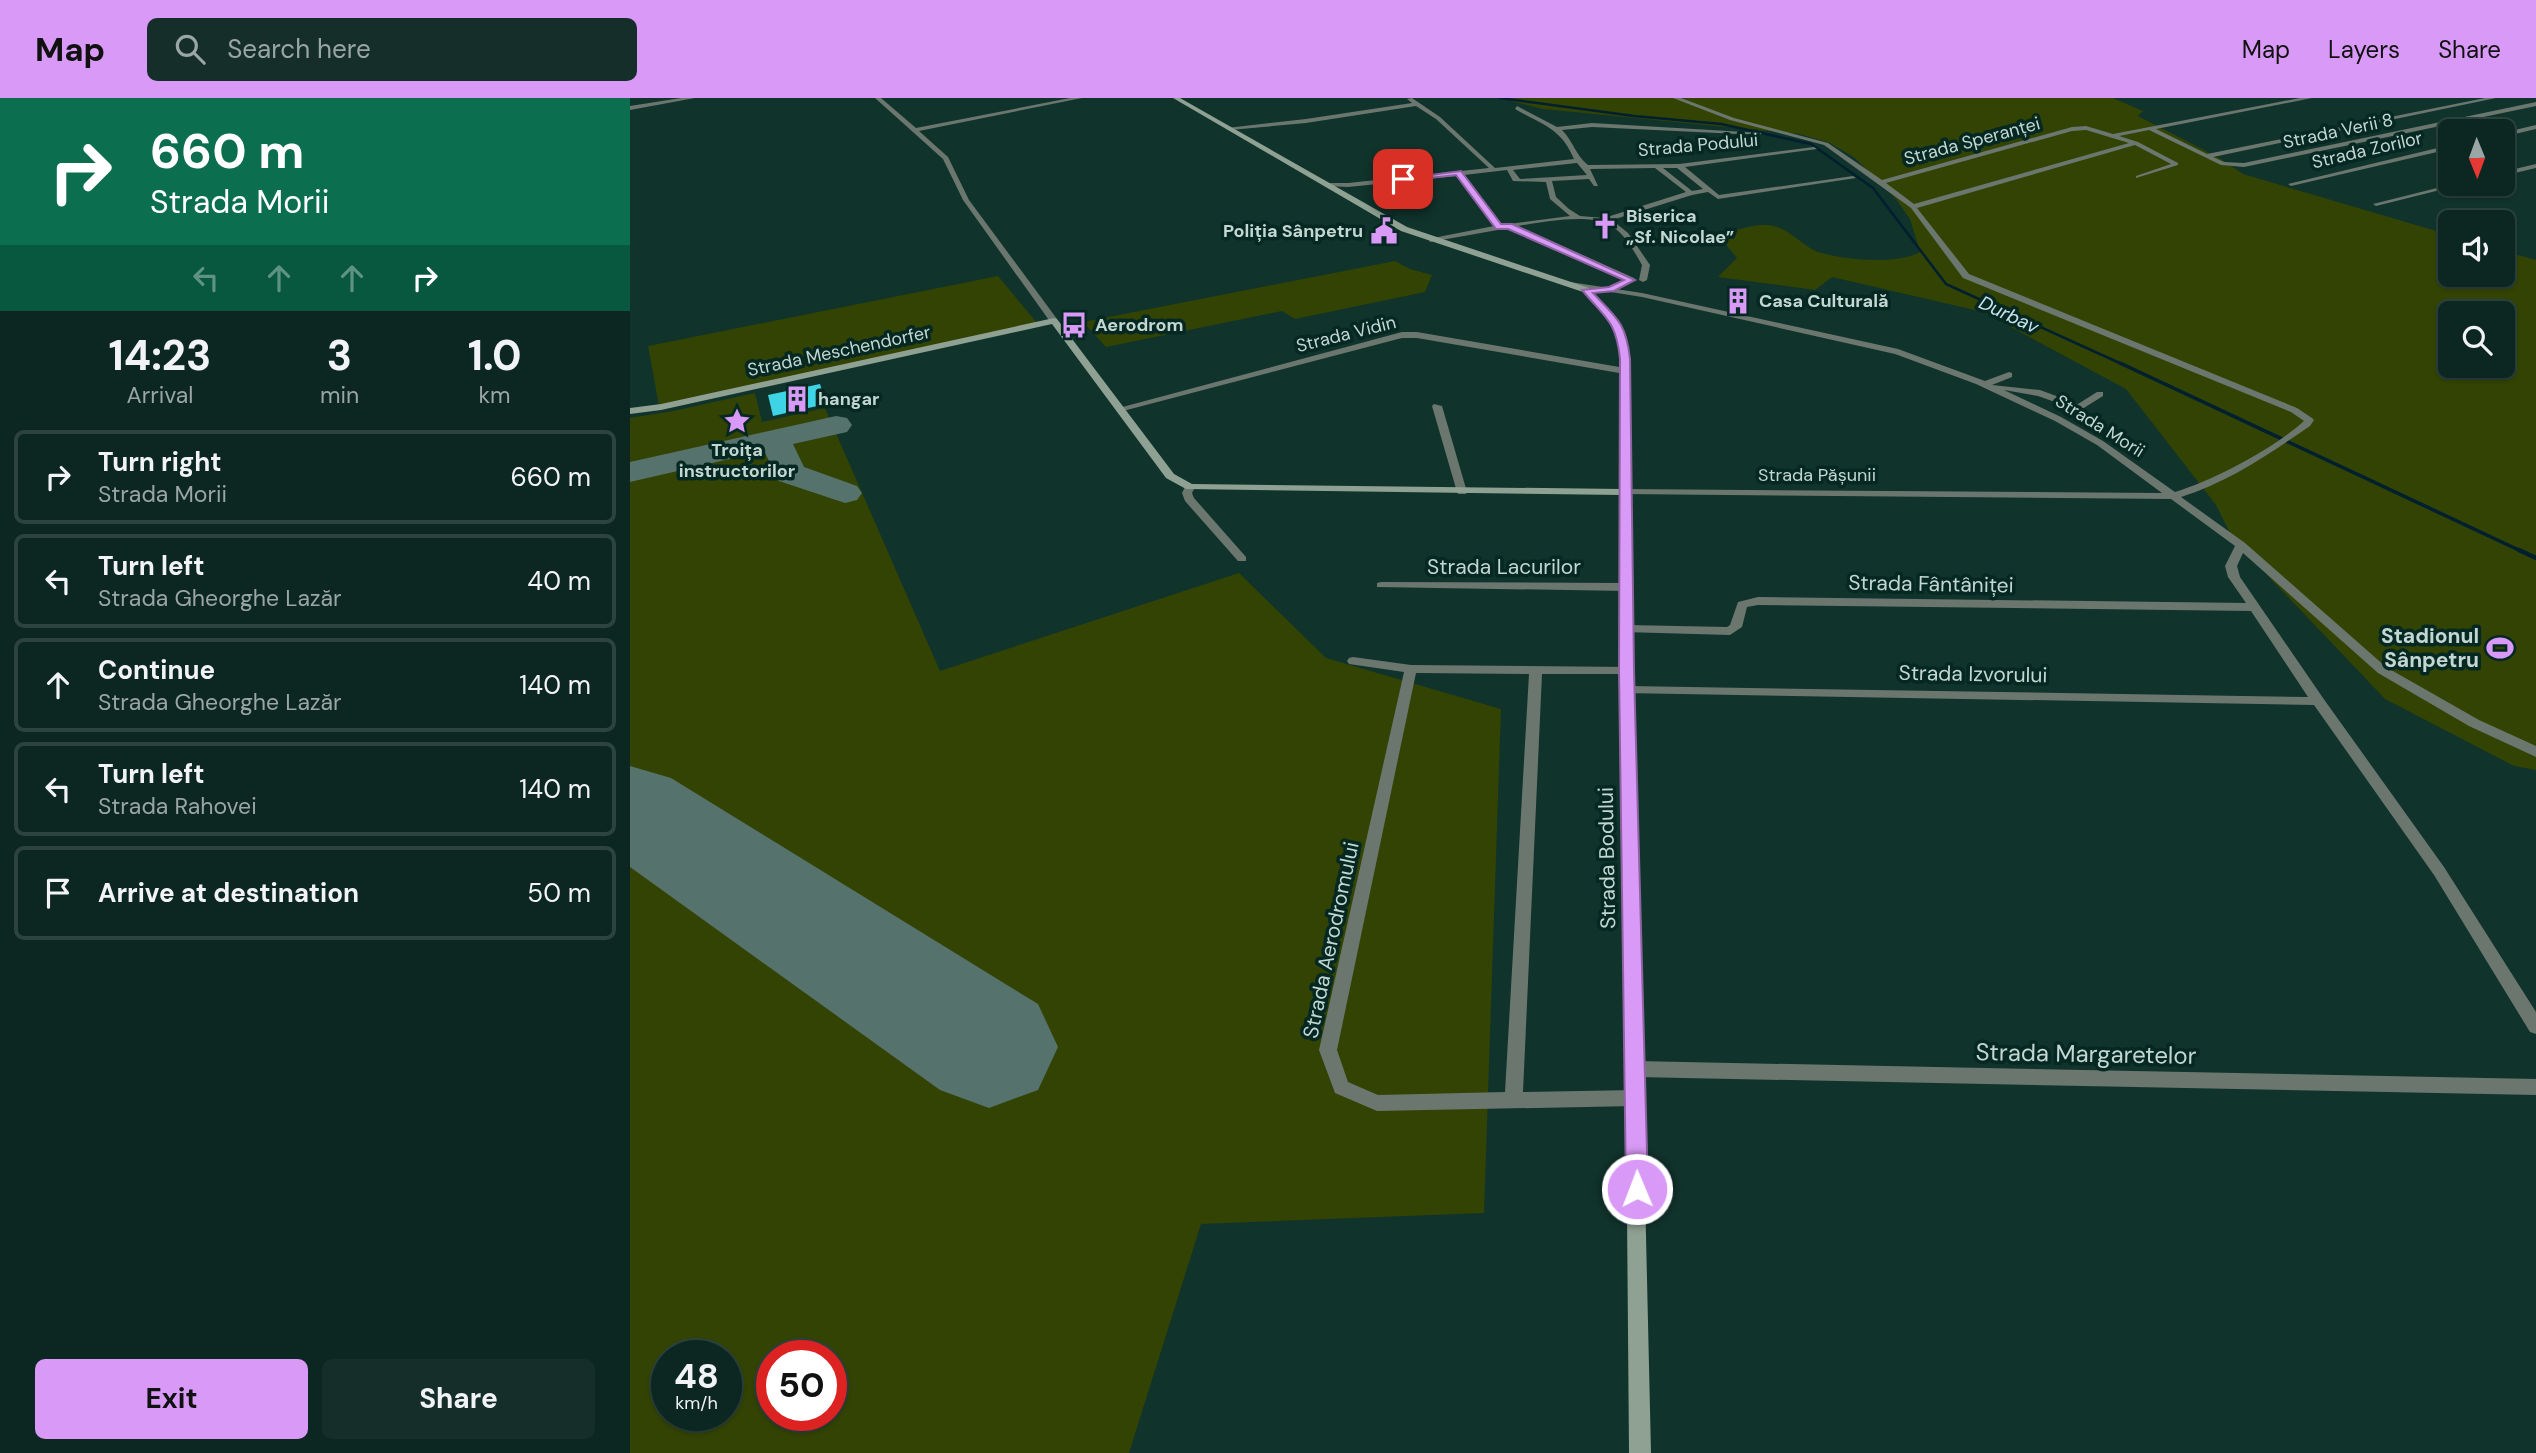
<!DOCTYPE html>
<html lang="en">
<head>
<meta charset="utf-8">
<style>
	:root { --surface:#0c2621; --page:#152e2a; --text:#f1f3f6; --muted:#9aa5a5; --line:#2c433f; --accent:#d99af7 }
	body { margin:0; font-family:"DM Sans",sans-serif; background:var(--page); color:var(--text); height:100vh; display:flex; flex-direction:column; font-size:26px; white-space:nowrap }
	* { box-sizing:border-box; margin:0 }
	p { font-size:23px; color:var(--muted) }
	.icon { flex:none; width:38px; height:38px; fill:none; stroke:currentColor; stroke-width:2; stroke-linecap:round; stroke-linejoin:round }
	.map { position:relative; flex:1; overflow:hidden }
	.drawer { display:flex; flex-direction:column; background:var(--surface); width:630px }
	.drawer>* { flex:none }
	.banner { background:#0b6e4f; color:#fff; overflow:hidden }
	.needle { width:46px; rotate:179deg }
	.buttons { position:absolute; left:1808px; top:21px; display:grid; gap:14px }
	.buttons a { display:grid; place-items:center; width:77px; height:77px; border-radius:10px; background:var(--surface); box-shadow:0 2px 5px #0004,0 0 0 2px var(--line); font-size:35px }
	.speed { position:absolute; left:21px; top:1242px; display:flex; gap:14px; font-size:35px; font-weight:700; text-align:center }
	.speed>* { display:grid; place-content:center; width:91px; height:91px; border-radius:50%; background:var(--surface); box-shadow:0 2px 5px #0004,0 0 0 2px var(--line); line-height:1 }
	.speed small { font-size:18px; font-weight:400 }
	.speed .limit { border:10px solid #d22; background:#fff; color:#111 }
	.pin { position:absolute; display:grid; place-items:center; width:60px; height:60px; color:#fff; margin:-30px; border-radius:14px; box-shadow:0 4px 10px #0006 }
	.me { position:absolute; width:77px; margin:-38px; rotate:359deg; stroke-linejoin:round; filter:drop-shadow(0 0 5px #0008) }
	.turn { display:flex; align-items:center; gap:24px; height:147px; padding:0 35px; font-size:32px }
	.turn .icon { width:91px; height:91px; stroke-width:2.5 }
	.turn b { display:block; font-size:49px; line-height:60px }
	.lanes { display:flex; align-items:center; height:66px; padding:0 35px; background:#0003; justify-content:center; gap:35px; direction:ltr }
	.lanes .off { opacity:.35 }
	.eta { display:flex; justify-content:space-evenly; align-items:center; height:119px; text-align:center }
	.eta b { font-size:42px; font-weight:700; line-height:49px }
	.action { display:flex; gap:14px; margin-top:auto; padding:14px 35px }
	.action a { flex:1; height:80px; border-radius:10px; background:var(--accent); color:#111; font-size:28px; font-weight:700; line-height:80px; text-align:center }
	.action a+a { background:var(--page); color:var(--text) }
	ul { padding:0; list-style:none }
	li { display:flex; align-items:center; gap:21px; height:94px; margin:0 14px 10px; padding:0 21px; border:4px solid var(--line); border-radius:10px }
	li div { flex:1 }
	li b { display:block; font-size:26px }
	li em { font-style:normal }
	header { display:flex; align-items:center; gap:42px; box-sizing:border-box; height:98px; padding:0 35px; background:var(--accent); color:#111 }
	header strong { font-size:33px }
	nav { display:flex; gap:38px; margin-inline-start:auto; font-size:24px }
	.search { width:490px; height:63px; background:var(--page); display:flex; align-items:center; gap:18px; box-sizing:border-box; padding:0 24px; border-radius:10px; color:var(--muted); font-size:26px }
	main { display:flex; flex:1; min-height:0 }
	.map>svg:first-child { display:block }
</style>
</head>
<body>
<header>
<strong>Map</strong>
<div class="search"><svg class="icon" aria-label="search" viewBox="0 0 24 24"><circle cx="10" cy="10" r="6"/><path d="M15 15l6 6"/></svg>Search here</div>
<nav><a>Map</a><a>Layers</a><a>Share</a></nav>
</header>
<main>
<section class="drawer">
<div class="banner">
<div class="turn"><svg class="icon" aria-label="right" viewBox="0 0 24 24"><path d="M7 20v-9h11M14 6l5 5-5 5"/></svg><div><b>660 m</b>Strada Morii</div></div>
<div class="lanes"><svg class="icon off" aria-label="left" viewBox="0 0 24 24"><path d="M17 20v-9H6M10 6l-5 5 5 5"/></svg><svg class="icon off" aria-label="ahead" viewBox="0 0 24 24"><path d="M12 20V5M6 11l6-6 6 6"/></svg><svg class="icon off" aria-label="ahead" viewBox="0 0 24 24"><path d="M12 20V5M6 11l6-6 6 6"/></svg><svg class="icon" aria-label="right" viewBox="0 0 24 24"><path d="M7 20v-9h11M14 6l5 5-5 5"/></svg></div>
</div>
<div class="eta">
<div><b>14:23</b><p>Arrival</p></div>
<div><b>3</b><p>min</p></div>
<div><b>1.0</b><p>km</p></div>
</div>
<ul>
<li><svg class="icon" aria-label="right" viewBox="0 0 24 24"><path d="M7 20v-9h11M14 6l5 5-5 5"/></svg><div><b>Turn right</b><p>Strada Morii</p></div><em>660 m</em></li>
<li><svg class="icon" aria-label="left" viewBox="0 0 24 24"><path d="M17 20v-9H6M10 6l-5 5 5 5"/></svg><div><b>Turn left</b><p>Strada Gheorghe Lazăr</p></div><em>40 m</em></li>
<li><svg class="icon" aria-label="ahead" viewBox="0 0 24 24"><path d="M12 20V5M6 11l6-6 6 6"/></svg><div><b>Continue</b><p>Strada Gheorghe Lazăr</p></div><em>140 m</em></li>
<li><svg class="icon" aria-label="left" viewBox="0 0 24 24"><path d="M17 20v-9H6M10 6l-5 5 5 5"/></svg><div><b>Turn left</b><p>Strada Rahovei</p></div><em>140 m</em></li>
<li><svg class="icon" aria-label="arrive" viewBox="0 0 24 24"><path d="M6 21V4h12l-3 4 3 4H6"/></svg><div><b>Arrive at destination</b></div><em>50 m</em></li>
</ul>
<div class="action"><a>Exit</a><a>Share</a></div>
</section>
<div class="map">
<svg width="1906" height="1355" viewBox="0 0 1906 1355">
	<rect width="100%" height="100%" fill="#10332c"/>
	<path fill="#324303" fill-rule="evenodd" d="M870 0H1483L1513 13 1508 18 1591 61 1613 76 1820 137V177H1872L1873 153 1906 162V672L1884 668 1755 601 1603 441 1586 407 1496 291 1353 214 1202 179 1185 192 1088 179 1107 160 1088 137C1102 134 1121 126 1136 127 1157 127 1173 149 1188 154 1214 162 1267 167 1290 154L1280 121 1266 101 1225 60 1200 45 1169 36 913 11ZM1820 215H1872V268H1820Z
		M765 163 780 171 802 177 795 194 665 221 652 213 476 249 453 224Z
		M368 178 407 225 29 308 18 248Z
		M125 295 132 324 195 310 310 573 609 475 696 560 871 611 854 1115 571 1126 499 1355H0V320L43 313ZM37 1258H96V1318H37ZM142 1258H201V1318H142Z"/>
	<g fill="none" stroke-linecap="round" stroke-linejoin="round">
		<path stroke="#001f2f" stroke-width="2.5" d="M870 0 1004 18 1091 26 1181 46 1243 90 1316 186 1494 267"/>
		<path stroke="#001f2f" stroke-width="3.5" d="M1490 265 1893 454"/>
		<path stroke="#001f2f" stroke-width="4.5" d="M1889 452 1906 460"/>
		<path fill="#56726c" fill-rule="evenodd" d="M206 318 217 320 222 327 217 334 163 346 174 369 227 388 232 395 227 402 215 405 149 383 134 353 0 384V364Z"/>
		<path fill="#56726c" fill-rule="evenodd" d="M0 668 41 680 408 906 428 949 408 992 359 1010 310 992 0 769Z"/>
	</g>
	<path fill="#3ed4e5" d="M190 286 196 306 143 318 138 297Z"/>
	<g fill="none" stroke-linecap="round" stroke-linejoin="round">
		<path fill="#6b766e" fill-rule="evenodd" d="M51 0H65L0 12V8Z
			M245 0H251L286 30 440 0H452L289 33 318 59 339 102 427 221V225H421L333 102 313 61Z
			M782 0 810 19 865 70 944 61C931 30 913 27 885 11L887 8 927 29 962 25 1132 35 1129 37 962 29 932 32C943 43 946 58 958 67L1049 66 1184 49 1187 51 1055 69 1089 97 1223 78 1226 80 1088 101 1078 94 1062 97 982 122 998 135 1020 167 1017 182 1013 184 1009 182 1012 167C1004 153 993 132 976 125 954 116 911 124 888 128L1004 180 1005 182 1001 184 879 130 800 144 799 142 803 140 864 128 827 78 718 89 696 88 698 85H718L859 70 806 21 786 8 676 25 600 32 597 30 676 21 782 5 777 1ZM947 65 957 77 890 81 883 72ZM1025 70 1056 94 974 120 950 118 939 111 926 99 922 83 959 81 964 88H968L960 71ZM1033 70H1047L1073 91 1062 93ZM877 72 883 83 916 84 920 101 940 118 871 127 834 77Z
			M1043 0H1051L1104 20 1198 45 1252 82 1442 29 1456 28 1483 36 1670 0H1682L1526 31 1577 56 1855 0H1866L1583 59 1594 64 1614 65 1906 4V8L1614 69 1591 67 1519 32 1489 38 1508 44 1548 65V67L1506 80V78L1541 66 1505 47 1287 110 1339 176 1667 310 1682 320 1684 322 1680 328C1639 356 1599 384 1551 399L1615 445 1756 569 1849 622 1906 648V659L1839 628 1748 575 1613 455 1607 468 1610 479 1693 600 1814 769 1906 914V936L1900 934 1804 777 1684 607 993 595 992 592 993 589 998 588 1678 599 1621 513 1128 507 1117 509 1112 529 1100 537 993 534 991 531 993 528 997 527 1097 529 1100 527 1108 504 1128 499 1616 505 1598 479 1595 468 1605 448 1541 401 991 396 990 394 995 391 1532 395 1467 347 1425 323 1346 286 1265 256 1012 199 943 188H940V184L1012 195 1268 251 1355 283 1379 274 1382 275V279L1362 287 1410 292 1448 306 1467 294H1473V298L1441 318 1436 315 1442 310 1408 298 1374 292 1431 319 1473 343 1545 394C1584 382 1643 351 1674 323L1661 314 1333 180 1281 110 1194 47 1100 22ZM1456 32 1499 45 1284 106 1256 85 1442 33Z
			M1906 27V31L1872 39V35Z
			M1820 47V51L1661 88 1658 86Z
			M1906 66V70L1872 78V74Z
			M1823 86H1834L1746 108 1743 106Z
			M772 234H787L995 270 1000 273 995 276 787 240H772L493 313 485 311Z
			M804 306 812 308 837 394 836 396H828L827 394 802 308Z
			M560 386 565 389 562 395 564 400 616 459V463H608L555 403 552 395 556 387Z
			M751 484 996 485 1002 489 996 493 747 489V485Z
			M723 559 781 567 1001 569 1003 572 997 576H912L893 994 1006 992 1012 994 1015 1000 1012 1006 1006 1008 747 1013 705 995 689 952 774 574 719 566 717 563 719 560ZM786 575 899 576 875 994 748 997 718 984 707 952Z
			M1006 963 1906 981V997L1006 979 1000 977 997 971 1000 965Z"/>
		<path fill="#8fa193" fill-rule="evenodd" d="M543 0H550L777 129 959 190 991 226 996 237 1000 273 1003 572 1021 1355H999L991 397 556 391 536 380 422 226 31 312 0 316V310L31 306 424 220 427 221 544 376 562 386 991 391 990 273 988 237 983 227 953 194 771 133Z"/>
	</g>
	<path fill="#d99af7" stroke="#8d64a1" stroke-width="2" d="M831 73 871 126H882L1005 182 984 193 963 195C987 220 996 225 1000 261L1004 572 1018 1091 1015 1098 1007 1101 1000 1098 996 1091 989 572 990 261C986 222 975 220 952 192L979 189 994 182 878 131H866L826 77 773 83 769 81Z"/>
	<defs>
		<g id="church-bare" transform="scale(2.1)"><path d="M-1.2-6h2.4v3.5h3.3v2.4h-3.3V6h-2.4V-.1h-3.3v-2.4h3.3Z" fill="#d99af7" stroke="#052922" stroke-width="2.5" paint-order="stroke"/></g>
		<g id="civic-bare" transform="scale(2.1)"><path d="M-.6-6.5H3V-4.5H.6V-3L4-1V1h2V6H-6V1h2V-1L-.6-3ZM-1.2 2.5V6h2.4V2.5Z" fill="#d99af7" stroke="#052922" stroke-width="2.5" paint-order="stroke"/></g>
		<g id="building-bare" transform="scale(2.1)"><path d="M-4-6H4V6H1V3H-1V6H-4ZM-2.5-4.3h1.7v1.8h-1.7ZM.8-4.3h1.7v1.8H.8ZM-2.5-1h1.7V.8h-1.7ZM.8-1h1.7V.8H.8Z" fill="#d99af7" stroke="#052922" stroke-width="2.5" paint-order="stroke"/></g>
		<g id="bus-bare" transform="scale(2.1)"><path d="M-5-6H5V4H4V6H2V4H-2V6H-4V4H-5ZM-3.5-4V0h7V-4ZM-3.5 1.2v1.5H-2V1.2ZM2 1.2v1.5H3.5V1.2Z" fill="#d99af7" stroke="#052922" stroke-width="2.5" paint-order="stroke"/></g>
		<g id="sight-bare" transform="scale(2.1)"><path d="M0-6L1.8-2.2L6-1.7L2.9 1.2L3.7 5.4L0 3.3L-3.7 5.4L-2.9 1.2L-6-1.7L-1.8-2.2Z" fill="#d99af7" stroke="#052922" stroke-width="2.5" paint-order="stroke"/></g>
		<g id="stadium-bare" transform="scale(2.1)"><path d="M0-5a6.5 5 0 1 0 0 10a6.5 5 0 1 0 0-10ZM-3.5-1.8h7v3.6h-7Z" fill="#d99af7" stroke="#052922" stroke-width="2.5" paint-order="stroke"/></g>
	</defs>
	<g fill-rule="evenodd">
		<use href="#church-bare" x="975" y="128"/>
		<use href="#civic-bare" x="754" y="133"/>
		<use href="#building-bare" x="1108" y="203"/>
		<use href="#bus-bare" x="444" y="227"/>
		<use href="#building-bare" x="167" y="301"/>
		<use href="#sight-bare" x="107" y="323"/>
		<use href="#stadium-bare" x="1870" y="550"/>
	</g>
	<g text-anchor="middle" stroke-width="7" stroke-linejoin="round" paint-order="stroke">
		<g font-size="18" fill="#c4d6d1" stroke="#052922">
			<text transform="translate(1708 33) rotate(-12)" y="6">Strada Verii 8</text>
			<text transform="translate(1342 43) rotate(-15)" y="6">Strada Speranței</text>
			<text transform="translate(1068 47) rotate(-5)" y="6">Strada Podului</text>
			<text transform="translate(1737 52) rotate(-13)" y="6">Strada Zorilor</text>
			<text transform="translate(716 236) rotate(-14)" y="6">Strada Vidin</text>
			<text transform="translate(209 253) rotate(-12)" y="6">Strada Meschendorfer</text>
			<text transform="translate(1470 328) rotate(32)" y="6">Strada Morii</text>
			<text x="1187" y="383">Strada Pășunii</text>
		</g>
		<g font-size="18" font-weight="bold" fill="#c4d6d1" stroke="#052922" text-anchor="start">
			<text x="996" y="124">Biserica<tspan x="996" dy="21">„Sf. Nicolae”</tspan></text>
			<text x="733" y="139" text-anchor="end">Poliția Sânpetru</text>
			<text x="1129" y="209">Casa Culturală</text>
			<text x="465" y="233">Aerodrom</text>
			<text x="188" y="307">hangar</text>
			<text x="107" y="358" text-anchor="middle">Troița<tspan x="107" dy="21">instructorilor</tspan></text>
		</g>
		<g font-size="19" font-style="italic" fill="#cbe2ef" stroke="#052922">
			<text transform="translate(1379 216) rotate(25)" y="7">Durbav</text>
		</g>
		<g font-size="21" fill="#c4d6d1" stroke="#052922">
			<text x="874" y="476">Strada Lacurilor</text>
			<text transform="translate(1301 486) rotate(1)" y="7">Strada Fântâniței</text>
			<text transform="translate(1343 576) rotate(1)" y="7">Strada Izvorului</text>
			<text transform="translate(977 760) rotate(-91)" y="7">Strada Bodului</text>
			<text transform="translate(701 842) rotate(-78)" y="7">Strada Aerodromului</text>
		</g>
		<g font-size="21" font-weight="bold" fill="#c4d6d1" stroke="#052922" text-anchor="end">
			<text x="1849" y="545">Stadionul<tspan x="1849" dy="24">Sânpetru</tspan></text>
		</g>
		<g font-size="24" fill="#c4d6d1" stroke="#052922">
			<text transform="translate(1456 956) rotate(1)" y="8">Strada Margaretelor</text>
		</g>
	</g>
</svg>
<div class="buttons">
<a><svg class="needle" viewBox="-14 -14 28 28"><path d="M0-13l5 13h-10z" fill="#e53935"/><path d="M0 13l5-13h-10z" fill="#9aa5a5"/></svg></a>
<a><svg class="icon" aria-label="sound" viewBox="0 0 24 24"><path d="M4 9h4l5-4v14l-5-4H4zM17 9q2 3 0 6"/></svg></a>
<a><svg class="icon" aria-label="search" viewBox="0 0 24 24"><circle cx="10" cy="10" r="6"/><path d="M15 15l6 6"/></svg></a>
</div>
<div class="speed"><div>48<small>km/h</small></div><div class="limit">50</div></div>
<div class="pin" style="left:773px;top:81px;background:#d93025"><svg class="icon" aria-label="arrive" viewBox="0 0 24 24"><path d="M6 21V4h12l-3 4 3 4H6"/></svg></div>
<svg class="me" style="left:1007px;top:1091px" viewBox="-20 -20 40 40"><circle r="17" fill="#d99af7" stroke="#fff" stroke-width="3"/><path d="M0-11L8 9 0 5-8 9z" fill="#fff"/></svg>
</div>
</main>
</body>
</html>
